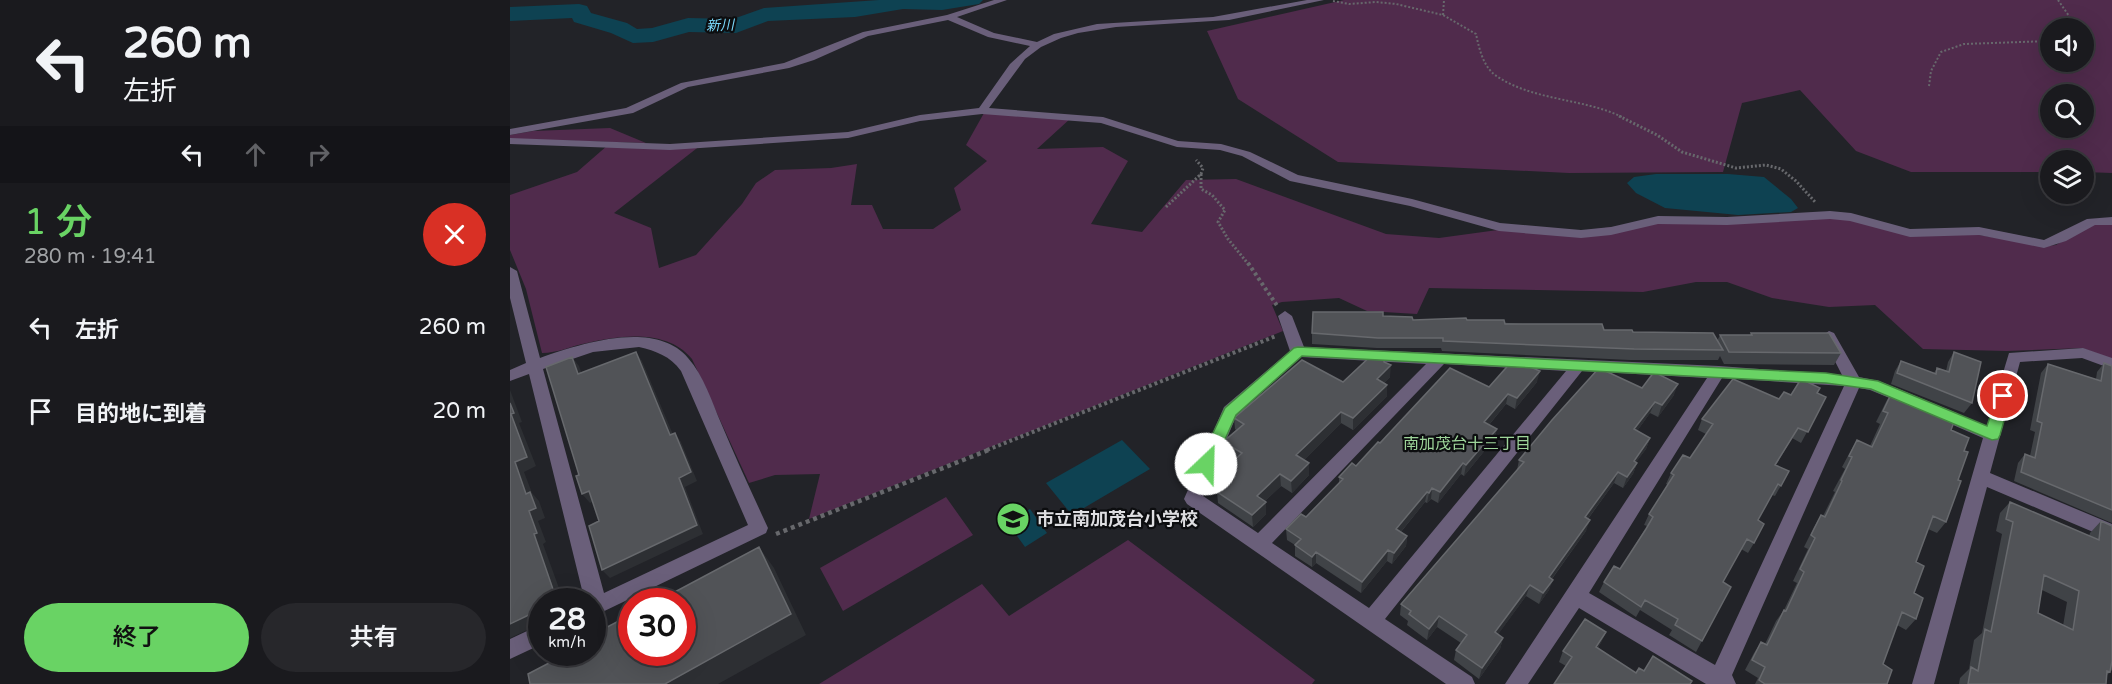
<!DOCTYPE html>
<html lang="ja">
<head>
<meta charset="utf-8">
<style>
	:root { --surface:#1a1a1e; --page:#27272b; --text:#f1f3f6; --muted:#9fa1a4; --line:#38383c; --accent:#69d364 }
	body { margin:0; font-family:"Varela Round","Noto Sans JP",sans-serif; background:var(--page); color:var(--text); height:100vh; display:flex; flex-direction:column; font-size:22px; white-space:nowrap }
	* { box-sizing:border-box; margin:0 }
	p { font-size:20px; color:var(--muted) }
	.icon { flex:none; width:33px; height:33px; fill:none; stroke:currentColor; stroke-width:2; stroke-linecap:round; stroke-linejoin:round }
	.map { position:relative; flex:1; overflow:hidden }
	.drawer { display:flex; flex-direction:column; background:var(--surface); width:510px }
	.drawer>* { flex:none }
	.banner { background:#1a1a1e; color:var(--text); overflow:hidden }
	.fabs { position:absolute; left:1530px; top:18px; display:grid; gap:12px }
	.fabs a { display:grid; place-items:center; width:54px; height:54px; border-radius:50%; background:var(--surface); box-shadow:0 6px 24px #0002,0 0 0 2px var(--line); font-size:30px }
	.speed { position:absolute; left:18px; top:588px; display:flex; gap:12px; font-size:30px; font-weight:700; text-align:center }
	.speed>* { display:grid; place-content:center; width:78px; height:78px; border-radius:50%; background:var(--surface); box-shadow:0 6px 24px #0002,0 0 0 2px var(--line); line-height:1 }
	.speed small { font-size:15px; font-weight:400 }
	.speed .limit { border:9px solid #d22; background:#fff; color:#111 }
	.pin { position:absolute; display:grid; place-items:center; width:51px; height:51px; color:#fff; margin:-26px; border:3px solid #fff; border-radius:50%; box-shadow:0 2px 6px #0007 }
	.me { position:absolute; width:66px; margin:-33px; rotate:24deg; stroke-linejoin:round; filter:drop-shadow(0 0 4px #0008) }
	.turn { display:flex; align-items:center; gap:21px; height:126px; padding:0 24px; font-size:27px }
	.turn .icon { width:78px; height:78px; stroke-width:2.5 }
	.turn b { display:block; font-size:42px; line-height:51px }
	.lanes { display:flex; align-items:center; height:57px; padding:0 24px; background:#0003; justify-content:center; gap:30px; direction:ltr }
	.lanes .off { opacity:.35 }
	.round { display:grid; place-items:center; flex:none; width:63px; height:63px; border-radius:32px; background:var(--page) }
	.headline { display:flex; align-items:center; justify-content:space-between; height:102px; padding:0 24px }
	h1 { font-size:36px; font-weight:600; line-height:45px; color:var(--accent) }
	.primary-button { display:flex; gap:12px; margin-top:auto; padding:12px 24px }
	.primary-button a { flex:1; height:69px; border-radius:36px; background:var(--accent); color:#111; font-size:24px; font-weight:600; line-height:69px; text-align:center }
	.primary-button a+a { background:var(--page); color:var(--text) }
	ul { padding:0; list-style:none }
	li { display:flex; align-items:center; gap:18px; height:84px; padding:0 24px }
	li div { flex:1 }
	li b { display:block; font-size:22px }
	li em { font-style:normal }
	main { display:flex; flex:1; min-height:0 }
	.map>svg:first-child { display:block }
</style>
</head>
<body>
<main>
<section class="drawer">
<div class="banner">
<div class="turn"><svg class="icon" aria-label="left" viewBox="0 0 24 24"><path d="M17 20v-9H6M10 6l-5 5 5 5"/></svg><div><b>260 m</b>左折</div></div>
<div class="lanes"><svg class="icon" aria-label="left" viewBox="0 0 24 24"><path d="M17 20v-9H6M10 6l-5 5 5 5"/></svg><svg class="icon off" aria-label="ahead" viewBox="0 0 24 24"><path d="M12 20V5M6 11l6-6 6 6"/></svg><svg class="icon off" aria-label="right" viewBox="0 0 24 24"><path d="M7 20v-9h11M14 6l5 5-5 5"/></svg></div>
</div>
<div class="headline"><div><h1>1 分</h1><p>280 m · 19:41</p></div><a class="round" style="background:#d93025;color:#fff"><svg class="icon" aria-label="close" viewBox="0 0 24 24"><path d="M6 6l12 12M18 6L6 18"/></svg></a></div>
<ul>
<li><svg class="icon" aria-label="left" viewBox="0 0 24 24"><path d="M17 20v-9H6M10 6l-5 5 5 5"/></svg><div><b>左折</b></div><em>260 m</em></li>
<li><svg class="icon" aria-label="arrive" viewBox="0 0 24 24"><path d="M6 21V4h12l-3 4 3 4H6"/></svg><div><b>目的地に到着</b></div><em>20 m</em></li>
</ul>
<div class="primary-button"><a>終了</a><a>共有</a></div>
</section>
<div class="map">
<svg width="1602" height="684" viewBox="0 0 1602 684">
	<rect width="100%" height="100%" fill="#222328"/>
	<path fill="#502b4c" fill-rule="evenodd" d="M834 0H1602V173L1574 172V160H1540V172H1401L1346 151 1290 90 1232 103 1213 172 1059 173 828 162 728 99 697 31ZM1540 28H1574V62H1540ZM1540 94H1574V128H1540Z
		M474 113 561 118 527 149 593 147 618 161 581 224 632 232 676 180 726 179 876 234 929 238 995 229 1042 234 1146 222 1324 216 1403 235 1451 232 1537 246 1546 245 1581 224 1602 222V359L1572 348 1497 351 1413 349 1365 305 1319 307 1262 298 1217 282H1186L1133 292 919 288 907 314 857 311 829 298 772 302 762 305 773 331 299 519 310 474 265 475 239 483 182 359C158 329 110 335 77 343 61 346 48 353 32 353L16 289 0 250V195L67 172 98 145H191L104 213 141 228 149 268 186 255 232 204 246 183 265 170 321 168 347 164 341 205H362L373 229H423L451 210 444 188 477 161 456 145Z
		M100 128 136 143 0 139V135L23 131Z
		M436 497 463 535 333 611 310 568Z
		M618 540 805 680 802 684H309L472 584 499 616Z"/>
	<path fill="#0e4252" d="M1146 174H1218L1254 177 1281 199 1288 208 1281 212 1228 215 1155 208 1126 193 1117 183 1124 177Z
		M612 440 640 469 562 515 536 483Z
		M520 509 537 533 515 547 497 522Z"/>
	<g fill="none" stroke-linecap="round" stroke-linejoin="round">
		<path fill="#0e4252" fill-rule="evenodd" d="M369 0H473L469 4 432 10 393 9 345 17 258 21 226 33 179 32 143 42 123 43 101 33 64 22 62 18 0 21V7L69 4 77 6 81 13 117 23 127 29 142 28 178 18 223 19 254 8Z"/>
		<path stroke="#67686c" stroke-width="2" stroke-dasharray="2 2" stroke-linecap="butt" d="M1548 0 1559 16 1557 28
			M823 1 839 4 866 2 886 4 933 15 966 34C969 48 973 66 985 75 1022 101 1073 98 1112 117
			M933 15 934 0
			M1419 86 1421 71 1431 52 1454 44 1540 41"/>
		<path stroke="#67686c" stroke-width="3" stroke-dasharray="2 2" stroke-linecap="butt" d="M1109 116 1147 135 1172 152 1226 168 1256 165 1271 169 1286 181 1306 203
			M691 174V189L702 195 715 210 708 222 718 239 739 265
			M656 207 691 174 693 168 686 160"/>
		<path stroke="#67686c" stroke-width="4" stroke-dasharray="3 3" stroke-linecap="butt" d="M738 263 768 307
			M477 450 766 336"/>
		<path stroke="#67686c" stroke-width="4.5" stroke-dasharray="4 4" stroke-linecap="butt" d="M266 534 481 449"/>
		<path fill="#6a5f7a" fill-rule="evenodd" d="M484 0H497L447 17 484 33 527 42 544 34 587 24 703 17 797 0H814L719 20 606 27 568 33 551 38 531 47 515 59 479 108 593 117 668 141 711 144 740 152 788 175 902 199 990 223 1071 230 1101 227 1148 216 1217 217 1320 211 1341 213 1400 229 1469 227 1534 240 1577 219 1602 217V225H1585L1556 241 1534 248 1469 235 1400 237 1340 221 1320 219 1217 225 1148 224 1101 235 1071 238 989 231 900 206 780 181 732 156 710 150 667 147 591 123 472 114 410 121 338 138 160 150 0 144V138L160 144 338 132 410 115 469 108 500 64 520 46 478 37 438 20 358 36 304 60 279 68 178 87 123 113 0 135V129L116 108 171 83 274 63 353 32 437 15Z
			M0 267 7 271 30 358C70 344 145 319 178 358 194 376 202 402 211 423 226 459 242 493 258 528L256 533 82 617V602H75L19 374 0 381V370L16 363 0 298ZM129 347C146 351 160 356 171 371L238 525 94 593 33 369 83 352Z
			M775 311 782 316 794 347 1209 366 1332 375 1312 336 1319 331 1324 333 1349 377 1369 381 1405 396 1407 400 1405 404 1399 406 1360 390 1349 388 1222 675 1226 684H1196L1069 608 1018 684H995L1197 378 1072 371 875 619 962 677 965 684H936L677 504 674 499 714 407 780 351 768 316ZM791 357 916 364 748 533 693 496 727 414ZM934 364 1056 371 859 608 762 543ZM1212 378 1334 386 1205 665 1079 593Z
			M1573 348 1602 358V369L1572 358 1510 362 1480 473 1602 524V540L1477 487 1424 684H1402L1473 438 1420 415 1418 411 1420 407 1426 405 1477 426 1499 353Z
			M32 624V644L0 659V639Z"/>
	</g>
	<path fill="#404347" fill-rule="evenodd" d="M873 316 903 320H957L1123 332 1207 341 1210 335H1240L1241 333 1331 353 1324 365 1214 364 1210 356 1208 360H1120L932 351 931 348H867L802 344V333Z
		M1444 352 1462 403 1454 413 1381 384 1385 371 1391 361 1424 373 1427 368 1436 371 1438 362Z
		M874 362 880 377 874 383 877 385V396L843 430 831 423 794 460 799 463V475L782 493 771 486 755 501 756 514 743 527 708 503 707 492 709 489 707 477 725 460 715 453 713 442 726 430 725 429 724 418 833 382Z
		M1594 363 1602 366V523L1504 481 1508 463 1515 454 1520 456 1525 432 1520 430 1531 373 1538 364 1586 379 1587 372Z
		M1027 382 1005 409 996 404 979 425 987 429 984 439 954 476 951 474 928 503 921 499 917 503 915 502 891 532 897 536 896 546 882 564 877 561 851 593 806 563 802 567 785 556V545L777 540 776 529 796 517 829 483V477L846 466 870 443 979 387Z
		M1132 388 1164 395 1148 417 1140 413 1127 431 1140 438 1136 449 1126 462 1127 463 1123 474 1113 488 1104 483 1078 519 1076 531 1042 579 1039 590 1029 604 1016 596 988 634 993 638 990 649 969 679 944 660 946 650 951 643 927 627 917 640 897 625 898 621 890 615 891 604 1007 470 1009 460Z
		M1384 388 1441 430 1454 451 1448 480 1436 522 1427 533 1418 529 1406 562 1404 593 1406 619 1396 630 1387 625 1373 664 1377 684H1245L1248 678 1235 670 1244 653 1251 642 1255 644 1266 621 1274 610 1287 583 1283 581 1298 549 1294 547 1304 527 1311 515 1313 516 1325 492 1323 491 1335 469 1332 467 1340 452 1347 440 1360 446 1370 424 1366 422 1377 400Z
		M1307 393 1316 397 1291 443 1282 438 1266 465 1279 471 1265 496 1262 495 1248 520 1244 543 1238 553 1231 549 1213 582 1192 641 1186 652 1159 635 1162 630 1130 610 1126 617 1089 592 1094 582 1110 569 1137 526 1134 525 1139 514 1158 485 1156 484 1161 473 1180 458 1196 434 1188 430 1192 419 1269 399 1281 395Z
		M1500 502 1579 536 1580 533 1591 521 1602 526V670L1597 675 1596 684H1449L1450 678 1459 669 1464 640 1472 633 1492 534 1486 531 1490 513ZM1532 590 1557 602 1553 626 1528 613Z
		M1096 632 1088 648 1126 673 1134 671 1182 681 1056 666 1049 662 1053 651Z"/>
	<path fill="#2d2f33" d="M126 352 132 361 167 444 160 435Z
		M62 357 69 366 75 383 68 374Z
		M881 365 880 377 866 391 867 379Z
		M1030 371 1027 382 1005 409 1007 398Z
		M1168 384 1164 395 1148 417 1152 405Z
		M877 385V396L843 430V418Z
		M0 390 12 422 9 423 26 466 14 472 22 493 29 501 35 518 28 521 36 542 33 544 54 602H32L24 534 16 494 5 462 0 403Z
		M998 394 996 404 972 433 974 422Z
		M1145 402 1140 413 1120 441 1124 429Z
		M831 412V423L787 467 786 455Z
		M987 429 984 439 954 476 956 465Z
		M165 433 171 442 187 481 175 487 193 534 100 578 92 570Z
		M1140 438 1136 449 1119 472 1124 461Z
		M799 463V475L782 493 781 481Z
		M953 463 951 474 928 503 930 492Z
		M1127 463 1123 474 1113 488 1117 477Z
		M1108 472 1104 483 1071 528 1075 517Z
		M770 474 771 486 748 508 747 496Z
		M922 488 921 499 917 503 919 493Z
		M79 491 87 500 80 503 72 494Z
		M917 492 915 502 885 539 886 529Z
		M756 502V514L743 527 742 515Z
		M1080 520 1076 531 1035 588 1039 577Z
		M897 536 896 546 882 564 884 553Z
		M249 547 264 568 296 635 208 684H155Z
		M878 550 877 561 851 593 852 582Z
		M806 552V563L802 567V557Z
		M1043 580 1039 590 1029 604 1033 593Z
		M1020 585 1016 596 982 643 985 632Z
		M32 602V623L0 638V624L25 605Z
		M929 616 927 627 917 640 919 629Z
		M1096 632 1091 643 1081 657 1086 647Z
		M993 638 990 649 969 679 972 668Z"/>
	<path fill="#515357" stroke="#67696d" stroke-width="1.5" fill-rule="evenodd" d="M803 312H873V316L902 317 903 320 956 318 957 320H994L995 324H1092L1094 330H1122L1123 332 1203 333 1213 350 1124 349 933 341V338H868L802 333Z
		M1241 333H1319L1331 353 1219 352 1210 335H1242Z
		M126 352 160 435 165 433 181 472 169 478 187 525 92 570 79 526 89 521 79 491 72 494 66 476 69 475 36 367 62 357 68 374Z
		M865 352H874V362L881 365 867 379 877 385 843 418 831 412 786 455 799 463 781 481 770 474 747 496 756 502 742 515 707 492 716 483 707 477 732 453 713 442 734 424 724 418 792 360 833 382Z
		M1444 352 1471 362 1462 403 1387 373 1391 361 1426 374 1427 368 1439 372Z
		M1003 360 1030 371 1007 398 998 394 974 422 987 429 956 465 953 463 930 492 922 488 919 493 917 492 886 529 897 536 884 553 878 550 852 582 806 552 802 557 785 545 791 539 776 529 791 514 796 517 833 479 829 477 842 463 846 466 868 442 870 443 940 368 979 387Z
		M1594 363 1602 366V510L1511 472 1515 454 1525 458 1532 423 1527 421 1538 364 1591 381Z
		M1089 368 1132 388 1144 372 1168 384 1152 405 1145 402 1124 429 1140 438 1124 461 1127 463 1117 477 1108 472 1075 517 1080 520 1039 577 1043 580 1033 593 1020 585 985 632 993 638 972 668 946 650 957 635 929 616 919 629 899 614 901 611 891 604 1014 462 1009 460 1042 420Z
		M1223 379 1269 399 1274 392 1281 395 1291 379 1310 388 1307 393 1316 397 1298 432 1288 428 1265 465 1279 471 1271 486 1268 484 1248 520 1254 524 1244 543 1237 539 1213 582 1221 587 1192 641 1165 625 1168 619 1135 600 1131 607 1094 582 1104 566 1110 569 1136 529 1143 517 1139 514 1164 475 1161 473 1173 455 1180 458 1203 424 1192 419Z
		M1384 388 1447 414 1441 430 1459 438 1454 451 1458 452 1448 480 1451 481 1436 522 1423 516 1406 562 1414 566 1404 593 1413 598 1406 619 1392 612 1373 664 1382 670 1377 684H1255L1249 680 1255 667 1242 660 1251 642 1257 645 1274 610 1276 611 1294 572 1290 569 1305 538 1301 535 1311 515 1315 517 1332 481 1331 480 1342 457 1339 456 1347 440 1362 447 1378 413 1373 411Z
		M0 403 4 413 1 414 17 457 5 462 16 494 20 492 26 508 19 511 27 533 24 534 45 595 25 605 27 611 0 624Z
		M1500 502 1589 540 1591 521 1602 526V661L1600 672 1597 671 1596 684H1458L1461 667 1468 671 1475 629 1481 632 1503 522 1496 519ZM1534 575 1569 591 1563 630 1528 613Z
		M249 547 281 614 155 684H20L18 674 60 652H82V635L122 614V652H172V602H146Z
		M1075 619 1096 632 1086 647 1126 673 1129 668 1134 671 1143 656 1182 681 1180 684H1044L1062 657 1053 651Z"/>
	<path fill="#69d364" stroke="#448941" stroke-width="1.5" d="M788 347 1316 373 1368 381 1477 426 1488 392 1493 390 1501 396 1490 435 1488 439 1482 440 1361 389 1316 383 792 356 726 415 702 468H691L688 464 715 408 784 348Z"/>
	<defs>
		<g id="school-disc" transform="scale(1.725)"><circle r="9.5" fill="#69d364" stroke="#0c0d0f"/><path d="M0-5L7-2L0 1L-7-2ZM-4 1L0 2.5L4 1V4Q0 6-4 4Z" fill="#111"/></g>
	</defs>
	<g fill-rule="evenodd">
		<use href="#school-disc" x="503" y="519"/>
	</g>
	<g text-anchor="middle" stroke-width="4.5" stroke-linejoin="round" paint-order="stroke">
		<g font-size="14" font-style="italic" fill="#7bdafc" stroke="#0c0d0f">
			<text transform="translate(210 25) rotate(-2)" y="5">新川</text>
		</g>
		<g font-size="16" fill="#9ed59a" stroke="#0c0d0f">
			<text x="957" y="449">南加茂台十三丁目</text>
		</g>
		<g font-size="18" font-weight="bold" fill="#dedee1" stroke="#0c0d0f" text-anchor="start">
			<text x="526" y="525">市立南加茂台小学校</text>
		</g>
	</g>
</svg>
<div class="fabs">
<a><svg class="icon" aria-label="sound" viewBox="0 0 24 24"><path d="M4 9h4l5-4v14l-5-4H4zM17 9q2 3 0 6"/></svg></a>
<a><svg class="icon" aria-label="search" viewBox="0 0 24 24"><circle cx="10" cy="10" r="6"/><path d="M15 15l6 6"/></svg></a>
<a><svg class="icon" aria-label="layers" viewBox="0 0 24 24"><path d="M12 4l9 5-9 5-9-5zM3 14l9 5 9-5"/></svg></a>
</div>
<div class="speed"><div>28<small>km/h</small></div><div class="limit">30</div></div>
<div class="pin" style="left:1493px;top:396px;background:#d93025"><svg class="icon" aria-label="arrive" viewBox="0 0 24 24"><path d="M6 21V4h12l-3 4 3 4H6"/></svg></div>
<svg class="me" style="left:696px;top:464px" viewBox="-20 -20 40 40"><circle r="19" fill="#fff"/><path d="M0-13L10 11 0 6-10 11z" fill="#69d364"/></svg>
</div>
</main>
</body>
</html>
